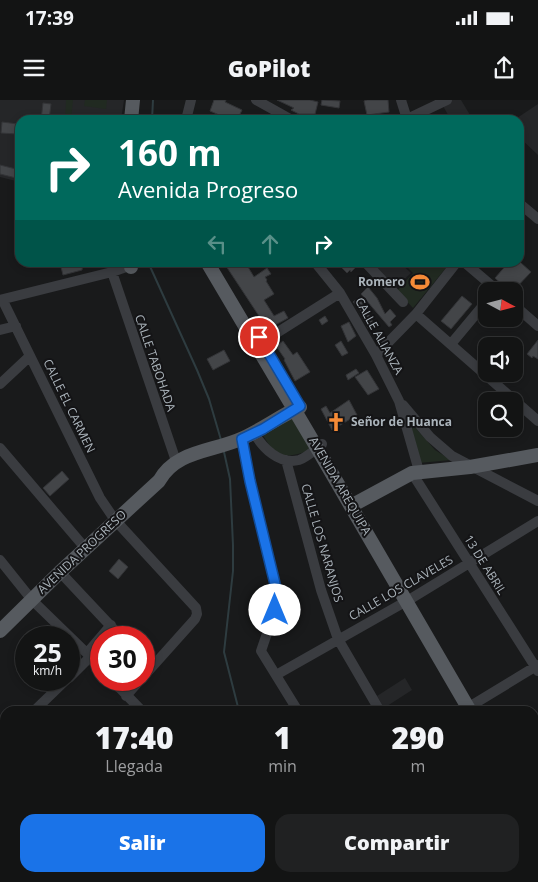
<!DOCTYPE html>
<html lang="es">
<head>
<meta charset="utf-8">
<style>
	:root { --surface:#131414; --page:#202122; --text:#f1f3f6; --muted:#9d9ea0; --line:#323334; --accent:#1a73e8 }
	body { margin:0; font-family:"Open Sans",sans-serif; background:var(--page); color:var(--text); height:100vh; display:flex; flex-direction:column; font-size:19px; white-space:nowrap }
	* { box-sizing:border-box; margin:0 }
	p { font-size:16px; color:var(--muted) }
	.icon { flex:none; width:28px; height:28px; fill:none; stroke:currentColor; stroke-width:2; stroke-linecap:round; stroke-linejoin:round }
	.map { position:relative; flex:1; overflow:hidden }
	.drawer { position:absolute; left:0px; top:606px; width:539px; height:176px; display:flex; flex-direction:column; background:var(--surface); border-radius:15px 15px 0 0; box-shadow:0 2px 8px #0003,0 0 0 1px var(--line) }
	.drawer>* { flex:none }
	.top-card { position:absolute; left:15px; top:15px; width:509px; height:152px; border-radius:15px; box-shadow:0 2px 8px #0003,0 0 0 1px var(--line); background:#00695c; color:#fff; overflow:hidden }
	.needle { width:32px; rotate:97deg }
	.tools { position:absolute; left:478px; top:182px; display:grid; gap:10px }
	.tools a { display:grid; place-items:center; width:45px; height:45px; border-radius:10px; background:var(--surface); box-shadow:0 2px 8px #0003,0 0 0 1px var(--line); font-size:25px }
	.speed { position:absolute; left:15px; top:526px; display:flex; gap:10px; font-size:25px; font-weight:700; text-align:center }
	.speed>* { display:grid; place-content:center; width:65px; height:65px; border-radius:50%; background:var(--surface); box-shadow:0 2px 8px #0003,0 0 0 1px var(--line); line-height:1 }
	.speed small { font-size:12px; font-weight:400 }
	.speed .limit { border:8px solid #d22; background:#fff; color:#111 }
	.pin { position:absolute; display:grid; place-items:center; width:42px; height:42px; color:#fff; margin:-21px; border:2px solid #fff; border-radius:50%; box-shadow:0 1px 5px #0007 }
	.me { position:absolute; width:55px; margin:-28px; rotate:0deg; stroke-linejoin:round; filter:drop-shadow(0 0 4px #0008) }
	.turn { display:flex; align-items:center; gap:18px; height:105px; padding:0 20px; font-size:22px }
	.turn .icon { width:65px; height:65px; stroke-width:2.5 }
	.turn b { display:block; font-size:35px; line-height:42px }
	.lanes { display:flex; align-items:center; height:48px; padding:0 20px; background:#0003; justify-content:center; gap:25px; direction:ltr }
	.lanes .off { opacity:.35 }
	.eta { display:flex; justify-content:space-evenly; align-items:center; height:85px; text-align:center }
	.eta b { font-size:30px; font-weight:800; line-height:35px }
	.primary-button { display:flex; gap:10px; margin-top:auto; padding:10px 20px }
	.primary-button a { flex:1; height:58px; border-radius:15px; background:var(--accent); color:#fff; font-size:20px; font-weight:800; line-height:58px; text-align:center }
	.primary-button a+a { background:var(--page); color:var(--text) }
	.status { display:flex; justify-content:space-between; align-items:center; height:35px; padding:0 25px; background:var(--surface); direction:ltr }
	.status svg { height:14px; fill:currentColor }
	header { display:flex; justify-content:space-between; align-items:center; height:65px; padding:0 20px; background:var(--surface); font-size:22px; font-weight:800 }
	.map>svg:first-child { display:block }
</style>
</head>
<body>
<div class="status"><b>17:39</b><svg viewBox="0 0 49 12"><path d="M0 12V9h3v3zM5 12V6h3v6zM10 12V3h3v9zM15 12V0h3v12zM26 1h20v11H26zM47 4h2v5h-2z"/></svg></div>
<header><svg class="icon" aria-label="menu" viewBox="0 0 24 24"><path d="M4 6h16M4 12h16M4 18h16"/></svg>GoPilot<svg class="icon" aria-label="share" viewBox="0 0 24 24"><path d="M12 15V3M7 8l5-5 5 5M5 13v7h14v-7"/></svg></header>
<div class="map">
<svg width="538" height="782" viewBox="0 0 538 782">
	<rect width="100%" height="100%" fill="#191a1b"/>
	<path fill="#252628" d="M0 0H124L121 20H20V82L0 77Z
		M452 0H461L473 20H451L443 6Z
		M538 4V55L519 37V20H514Z
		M370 163H400L411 173 395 188Z
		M405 578 412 590 384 608 377 596Z"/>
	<path fill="#212a21" d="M66 0H73L71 20H65Z
		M85 0H107L106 9 84 6Z
		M403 163H450L413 208 397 191 413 173Z
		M291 315 311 349C299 355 289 357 276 355L262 334Z
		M413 325 435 350 451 360 419 363 410 326Z"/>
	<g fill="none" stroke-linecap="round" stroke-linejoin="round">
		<path stroke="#2e3c40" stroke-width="2" d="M152 20 153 0
			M148 162 197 270 209 299 221 340
			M224 352 230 379 233 445V471L224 552 239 611
			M372 778 374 782"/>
	</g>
	<path fill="#434548" stroke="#333437" d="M214 0H226L225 2 242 10 237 20H231L210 11Z
		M277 0H310L318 2 315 14H299L291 10 294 8Z
		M322 0 340 1 339 8 321 5Z
		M367 0H388L389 12 367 15 364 1Z
		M43 3 51 4 49 20H41Z
		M2 22 18 24 17 34 1 33Z
		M0 65 20 70V79L0 74Z
		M78 162H83L82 170 63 175 61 167Z
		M231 162H245L254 177 267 168 271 174 265 177 267 180 266 181 274 194 264 200 274 216 284 211 288 218 266 230 263 222 226 166Z
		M336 162H354L357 166 351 172 350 170 347 173Z
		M509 162H520L531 172 513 191H509L495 178Z
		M368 187 377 198 385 214 390 209 396 216 390 222 392 225 389 227 361 194Z
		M462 196 472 204 451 229 441 221Z
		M359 197 374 224 368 228 360 213 362 212 353 202Z
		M325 216 328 221 322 225 319 220Z
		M349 222 356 236 348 242 341 226Z
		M538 240V259L533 256 532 258 527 254Z
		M283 241 293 255 297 252 310 272 295 281 284 260 285 259 276 246Z
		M341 241 348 253 342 256 335 245Z
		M224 250 230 261 213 270 207 259Z
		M356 269 359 273 348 280 346 275Z
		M367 270 379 289 368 295 355 277Z
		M349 300 357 315 332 330 321 309 326 306 330 313Z
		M62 371 69 379 50 396 43 388Z
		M119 459 128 467 118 479 109 471Z"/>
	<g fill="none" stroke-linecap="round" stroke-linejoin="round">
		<path stroke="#3a3c40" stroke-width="10" d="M256 0 292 20
			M401 0 407 19
			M186 20 191 0
			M405 20 447 0
			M519 103 538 119
			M315 162 340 193 376 255 399 301 419 371
			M365 162 403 202
			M464 162 498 191
			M216 164 217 162
			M112 172 176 361
			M0 200 112 172 140 162
			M3 201 100 398 115 420 196 508 197 514 195 519 144 576
			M514 205 538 226
			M416 214 538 321
			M0 230 16 226
			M451 244 486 202
			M256 246 340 193
			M376 255 416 214 457 162
			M0 284 30 256
			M403 305 430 337 452 356 538 401
			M254 333C263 348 279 365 299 360 306 358 316 349 322 344
			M242 339 250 381 277 492 275 510 261 551 298 611
			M0 348 86 449
			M286 360 321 490 338 539 380 611
			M412 373 538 571
			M0 460 32 500 101 567
			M60 472 122 538
			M88 552 111 525
			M144 560 151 568
			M276 575 412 498 538 421
			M69 578 91 556
			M112 580 142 611
			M126 596 140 580
			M464 610 538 565
			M34 611 66 580
			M0 640 5 645
			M0 752 5 747
			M139 778 143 782
			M304 778 310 782
			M422 778 425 782
			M477 778 480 782
			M90 782 95 778
			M209 782 214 778"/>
		<path stroke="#565a5f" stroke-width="14" d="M131 20 133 0
			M131 162V167
			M207 162 317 348 470 611
			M351 406 412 373 470 367 538 355
			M0 531 60 472 159 381C176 350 213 352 243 338 263 329 280 316 300 307
			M534 707 538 714
			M534 721 538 728"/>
	</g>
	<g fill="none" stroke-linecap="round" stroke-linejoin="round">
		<g stroke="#114b97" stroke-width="12">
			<path id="route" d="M259 237 300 306 263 329 242 339 250 381 277 492 275 510"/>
		</g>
		<use href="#route" stroke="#1a73e8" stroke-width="9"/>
	</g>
	<defs>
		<g id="stadium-bare" transform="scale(1.5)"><path d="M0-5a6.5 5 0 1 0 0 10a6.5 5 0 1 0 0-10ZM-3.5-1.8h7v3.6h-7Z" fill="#f58b37" stroke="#141416" stroke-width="2.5" paint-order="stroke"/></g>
		<g id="church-bare" transform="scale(1.5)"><path d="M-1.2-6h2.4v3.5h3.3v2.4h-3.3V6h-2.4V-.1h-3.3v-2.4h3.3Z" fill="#f58b37" stroke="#141416" stroke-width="2.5" paint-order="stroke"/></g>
	</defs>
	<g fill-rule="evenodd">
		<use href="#stadium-bare" x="420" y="182"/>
		<use href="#church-bare" x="336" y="322"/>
	</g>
	<g text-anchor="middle" stroke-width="4" stroke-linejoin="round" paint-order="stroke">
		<g font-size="12" font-weight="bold" fill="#abb4bb" stroke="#141416" text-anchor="end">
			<text x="405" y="186">Romero</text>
			<text x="351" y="326" text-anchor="start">Señor de Huanca</text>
		</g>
		<g font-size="12" fill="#abb4bb" stroke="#141416">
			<text transform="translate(379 236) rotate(61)" y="4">CALLE ALIANZA</text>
			<text transform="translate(155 263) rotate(71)" y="4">CALLE TABOHADA</text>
			<text transform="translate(69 306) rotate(64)" y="4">CALLE EL CARMEN</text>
			<text transform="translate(340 386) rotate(60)" y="4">AVENIDA AREQUIPA</text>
			<text transform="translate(322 443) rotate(74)" y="4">CALLE LOS NARANJOS</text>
			<text transform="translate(82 452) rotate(-43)" y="4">AVENIDA PROGRESO</text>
			<text transform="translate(485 465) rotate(58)" y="4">13 DE ABRIL</text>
			<text transform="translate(401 488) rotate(-30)" y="4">CALLE LOS CLAVELES</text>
		</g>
	</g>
</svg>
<div class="tools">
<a><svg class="needle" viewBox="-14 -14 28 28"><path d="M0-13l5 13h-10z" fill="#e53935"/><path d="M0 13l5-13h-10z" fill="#9d9ea0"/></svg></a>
<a><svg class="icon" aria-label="sound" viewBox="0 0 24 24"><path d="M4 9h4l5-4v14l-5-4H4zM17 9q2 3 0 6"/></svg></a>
<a><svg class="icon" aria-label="search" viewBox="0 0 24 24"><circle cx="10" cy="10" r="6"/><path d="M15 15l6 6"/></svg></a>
</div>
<div class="speed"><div>25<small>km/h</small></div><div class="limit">30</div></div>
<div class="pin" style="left:259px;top:237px;background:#d93025"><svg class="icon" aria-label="arrive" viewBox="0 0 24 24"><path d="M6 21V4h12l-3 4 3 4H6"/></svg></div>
<svg class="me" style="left:275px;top:510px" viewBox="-20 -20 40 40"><circle r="19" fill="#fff"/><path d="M0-13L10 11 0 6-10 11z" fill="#1a73e8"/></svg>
<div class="top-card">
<div class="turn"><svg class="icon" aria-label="right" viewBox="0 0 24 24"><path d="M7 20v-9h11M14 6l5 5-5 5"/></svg><div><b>160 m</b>Avenida Progreso</div></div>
<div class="lanes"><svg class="icon off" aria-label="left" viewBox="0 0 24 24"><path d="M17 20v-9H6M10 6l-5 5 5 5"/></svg><svg class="icon off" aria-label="ahead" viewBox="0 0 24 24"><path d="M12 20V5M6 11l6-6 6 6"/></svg><svg class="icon" aria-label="right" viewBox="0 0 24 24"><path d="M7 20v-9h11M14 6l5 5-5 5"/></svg></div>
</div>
<section class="drawer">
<div class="eta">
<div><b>17:40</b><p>Llegada</p></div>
<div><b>1</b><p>min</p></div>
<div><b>290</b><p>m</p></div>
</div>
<div class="primary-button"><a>Salir</a><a>Compartir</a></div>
</section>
</div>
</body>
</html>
